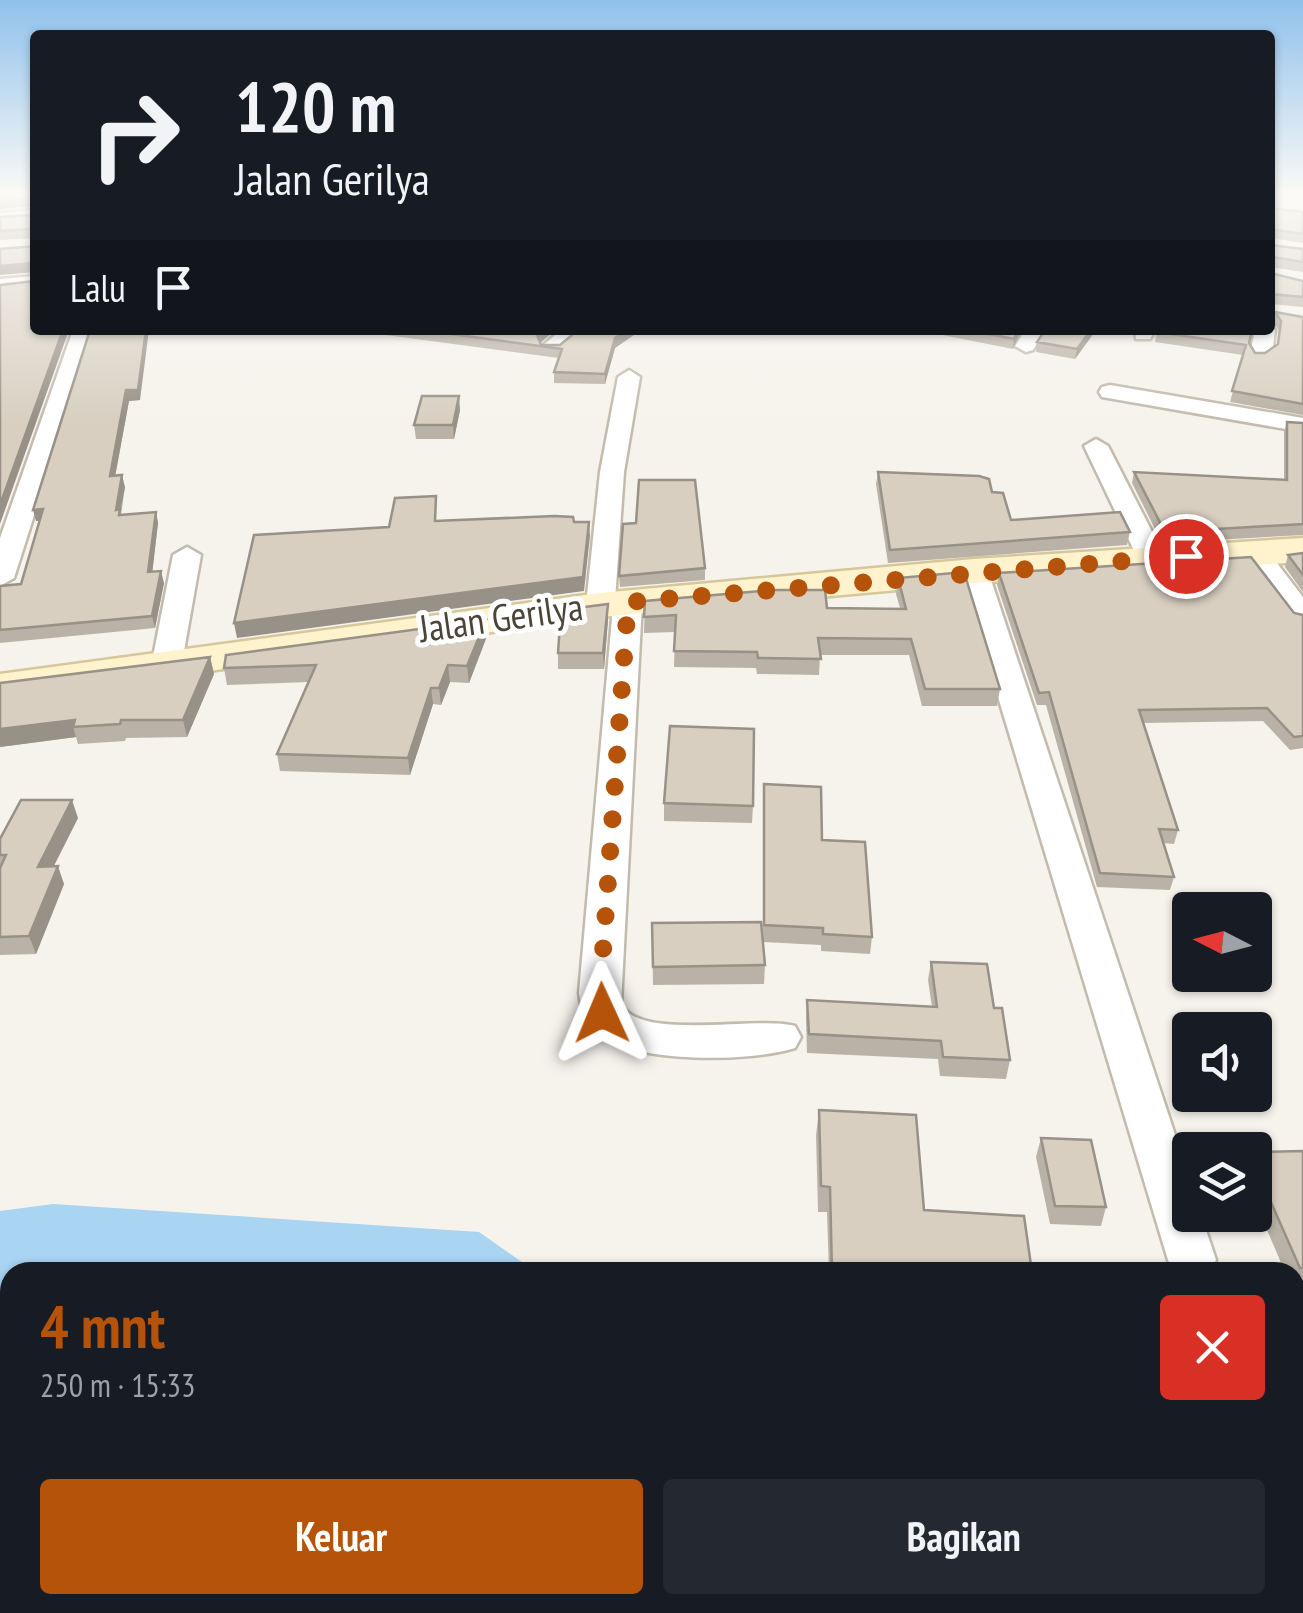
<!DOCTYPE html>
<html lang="id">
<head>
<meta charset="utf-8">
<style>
	:root { --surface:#171b24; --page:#242831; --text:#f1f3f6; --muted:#9ea1a6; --accent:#b45309 }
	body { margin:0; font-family:"PT Sans Narrow",sans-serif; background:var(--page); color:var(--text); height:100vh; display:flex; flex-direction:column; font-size:38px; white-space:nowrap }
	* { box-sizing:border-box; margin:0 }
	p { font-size:32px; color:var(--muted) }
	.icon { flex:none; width:55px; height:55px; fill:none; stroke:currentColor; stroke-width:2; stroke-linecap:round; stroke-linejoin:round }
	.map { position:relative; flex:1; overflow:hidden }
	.details { position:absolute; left:0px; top:1262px; width:1305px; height:352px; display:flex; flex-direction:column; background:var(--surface); border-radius:30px 30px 0 0; box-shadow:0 2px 8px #0004 }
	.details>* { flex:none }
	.guide { position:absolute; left:30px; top:30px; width:1245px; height:305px; border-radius:10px; box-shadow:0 2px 8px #0004; background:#171b24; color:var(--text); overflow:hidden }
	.needle { width:65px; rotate:276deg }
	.tools { position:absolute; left:1172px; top:892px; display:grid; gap:20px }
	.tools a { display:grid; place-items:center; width:100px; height:100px; border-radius:10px; background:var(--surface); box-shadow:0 2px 8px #0004; font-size:50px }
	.pin { position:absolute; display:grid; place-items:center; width:85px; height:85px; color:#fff; margin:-42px; border:5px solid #fff; border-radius:50%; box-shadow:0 2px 10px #0007 }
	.me { position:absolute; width:110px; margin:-55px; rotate:359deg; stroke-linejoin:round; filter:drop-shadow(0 0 8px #0008) }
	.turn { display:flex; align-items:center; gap:35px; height:210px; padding:0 40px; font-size:45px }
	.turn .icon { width:130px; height:130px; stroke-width:2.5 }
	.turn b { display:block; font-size:70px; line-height:85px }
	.then { display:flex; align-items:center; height:95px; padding:0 40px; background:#0003; gap:20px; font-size:38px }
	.round { display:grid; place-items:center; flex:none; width:105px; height:105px; border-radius:10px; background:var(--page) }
	.head { display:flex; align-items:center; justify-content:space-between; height:170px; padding:0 40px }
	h1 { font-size:60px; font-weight:700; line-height:75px; color:var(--accent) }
	.primary-button { display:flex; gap:20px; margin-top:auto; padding:20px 40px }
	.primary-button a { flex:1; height:115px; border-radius:10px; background:var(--accent); color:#fff; font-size:40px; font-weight:700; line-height:115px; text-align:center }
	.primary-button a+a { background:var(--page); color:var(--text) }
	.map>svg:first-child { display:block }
</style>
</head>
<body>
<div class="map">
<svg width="1303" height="1613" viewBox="0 0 1303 1613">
	<rect width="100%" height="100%" fill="#f6f3ec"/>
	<path fill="#a9d4f2" d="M53 1204 479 1232 536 1272H10V1574L0 1576V1211Z
		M1295 1331H1303V1607L1259 1613 1239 1605H1295Z"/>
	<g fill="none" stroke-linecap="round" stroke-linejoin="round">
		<g stroke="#c2bbae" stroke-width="5">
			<path id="street" d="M35 210V220L0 223V213Z
				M35 276V288L0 291V279Z
				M1270 325 1275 330 1272 354 1261 360 1253 359 1250 354 1255 330H1270Z
				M73 330H93L14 578 0 586V538Z
				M561 330H584L558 352H544L540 348Z
				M1025 330H1045L1033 350 1026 352 1015 346Z
				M1135 330H1155L1150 339H1136Z
				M629 370 640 377 624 472 615 600 628 593 638 596 642 602 621 1004C640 1042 757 1015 795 1026L801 1037 795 1048C750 1062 636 1064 598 1034 585 1024 581 1008 579 993L613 607 600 614 590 611 586 605 600 472 618 377Z
				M1110 385 1303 418V432L1102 397 1099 392 1102 387Z
				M1096 439 1108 446 1166 559 1162 565 1152 567 1138 559 1084 446Z
				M1253 543 1263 545 1303 597V626L1293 623 1239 551Z
				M187 547 201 555 182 662 178 668H156L152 662 173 555Z
				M974 563 988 571 1190 1180V1215H1201L1216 1260 1210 1272H1174L1168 1260 960 571Z"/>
		</g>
		<g stroke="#d6c79b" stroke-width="5">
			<path id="secondary" d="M1303 538V562L974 583 600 617 0 700V674L600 593 974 559Z"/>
		</g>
		<use href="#street" fill="#fff" fill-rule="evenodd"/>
		<use href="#secondary" fill="#fff3cd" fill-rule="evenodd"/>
	</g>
	<path fill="#bab2a6" d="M35 208V238L0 240V217L33 215Z
		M1270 208 1303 212V243L1270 238Z
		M1270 245 1303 249V272L1270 267Z
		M1270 273 1303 281V307L1271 304 1270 318Z
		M1275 312 1303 317V415L1230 402 1243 355 1155 342 1157 331 1249 343 1255 353H1265L1277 346 1279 330 1272 322Z
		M90 330 140 400 129 401 115 476 125 487 121 515 156 512 158 523 152 572 164 583 155 628 0 643V586L21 584 39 521H36Z
		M377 330H555L540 343 541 345H560L578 330H641L615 348 605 384 554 383V372L559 358 378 334Z
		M917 330H1021L1013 349Z
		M1096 330 1075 359 1036 352 1037 342Z
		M460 410 454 439H416L414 425Z
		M1287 422 1303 423V535L1162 543 1132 483 1134 472 1284 479V432Z
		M878 472 992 492 1011 520 1130 532 1127 545 888 563 876 484Z
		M636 523 705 568V580L620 587 619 576Z
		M1303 553V592L1285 567 1288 555Z
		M999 573 1303 615V748L1290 750 1263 721 1143 723 1178 830 1174 844 1163 843 1174 877 1170 890 1097 887 1046 705H1037L997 585Z
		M898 578 1000 689 997 706H922L909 655H820L819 675 757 674 756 668 674 667 675 632 644 633 645 601 827 608H900L896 594Z
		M608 620 604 669H558V653Z
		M487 636 469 683 450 682 441 705 433 704 410 775 280 771 277 754 309 682 227 685 224 668Z
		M210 657 214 674 187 737 126 738 125 741 78 744 76 737 0 747Z
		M764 784 822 840 872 937 870 954 821 951V945L763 942Z
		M664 803 753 806 752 823 664 821Z
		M78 818 54 866 64 884 36 954 0 955V839Z
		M652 923 765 965 764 984 653 985Z
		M931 962 994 1008 1010 1060 1006 1079 940 1076 938 1059 807 1053 806 1019 807 1000 932 1007 928 980Z
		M819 1110 924 1210 1032 1272H829L827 1212H818L816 1135Z
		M1041 1138 1106 1207 1101 1226 1050 1224 1036 1157Z
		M1303 1151V1287H1295V1272H1285L1255 1202V1152Z"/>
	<path fill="#979187" d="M33 198 35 206 0 209V201Z
		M32 263 35 272 0 275V266Z
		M63 330H69L0 524V505Z
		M146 330H149L140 400 129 401 113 488 110 476 126 390Z
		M543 330H555L538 345 537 335Z
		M627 330H641L615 348 605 384V374L615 338Z
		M1018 330H1021L1013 349 1014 339Z
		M1091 330H1096L1075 359 1077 349Z
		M459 396 460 410 454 439 453 425Z
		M122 475 125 487 120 512 123 521 116 510Z
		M43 509 46 520 36 521 33 510Z
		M156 512 158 523 151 584 148 572Z
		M589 522 590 536 584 591 237 638 234 623Z
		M161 571 164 583 155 628 152 616Z
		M608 604V620L604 669 603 653Z
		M486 620 487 636 469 683 467 666Z
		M210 657 214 674 187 737 183 720Z
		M448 665 450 682 441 705 439 688Z
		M431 688 433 704 410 775 408 758Z
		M75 720 73 727 76 737 0 747V729Z
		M72 800 78 818 44 885 38 867Z
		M58 866 64 884 36 954 29 936Z"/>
	<path fill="#d8cfc1" stroke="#979187" stroke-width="2.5" d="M0 195H35V200L33 198 0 201Z
		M35 208V232L33 229 0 231V217L33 215Z
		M1270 208 1303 212V234L1270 229Z
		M1270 245 1303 249V262L1273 257 1270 260Z
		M35 246V266L32 263 0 266V249Z
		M1270 273 1303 281V297L1270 294Z
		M35 281V330H63L0 505V285Z
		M1275 312 1303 317V404L1232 391 1246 345 1157 332 1158 330H1252L1249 343 1255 353H1265L1278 344 1281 321Z
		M90 330H146L138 390H126L110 476 122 475 116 510 120 509 119 515 156 512 148 572 161 571 152 616 0 630V586L21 584 43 509 33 510Z
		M422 330H543L537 335 541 345H560L578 330H627L615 338 605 374 554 372 562 349Z
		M969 330H1018L1014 339Z
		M1045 330H1091L1077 349 1037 342Z
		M422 396H459L453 425H414Z
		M1287 422 1303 423V524L1165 532 1134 472 1287 480Z
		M878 472 979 476 989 479 992 492 1003 493 1011 520 1120 512 1130 532 890 550Z
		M639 480H695L705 568 619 576 623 524 636 523Z
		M436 496 435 521 555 516 573 517 574 522H589L583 577 234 623 254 535 389 527 395 498Z
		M1303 553V575L1288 555Z
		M1251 557 1294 613 1303 615V736L1294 737 1267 708 1139 710 1178 830 1159 829 1174 877 1100 873 1049 692 1039 693 999 573Z
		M964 572 1000 689H925L911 639 818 638 821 659 758 658 757 652 674 651 676 615 644 617 645 601 774 590H825L827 608 906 609 898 578Z
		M608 604 603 653H558L561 610Z
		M486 620 467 666 448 665 439 688H431L408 758 277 754 316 665 224 668 226 655Z
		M210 657 183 720H121L120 724 73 727 75 720 0 729V683Z
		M670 726 754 729 753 806 664 803Z
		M764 784 821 787 822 840 865 842 872 937 823 934V928L764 925Z
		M21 800H72L38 867 58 866 29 936 0 937V868L6 855H0V839Z
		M761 922 765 965 653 967 652 923Z
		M931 962 987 964 994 1008H1002L1010 1060 943 1057 941 1041 809 1034 807 1000 937 1007Z
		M819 1110 916 1115 924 1210 1024 1216 1032 1272H832L830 1187 821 1186Z
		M1041 1138 1091 1140 1106 1207 1055 1206Z
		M1303 1151V1268H1300L1255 1166V1152Z"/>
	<linearGradient id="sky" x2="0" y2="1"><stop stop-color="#8fc1ec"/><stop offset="0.46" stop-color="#fbfaf6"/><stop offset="1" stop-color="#fbfaf6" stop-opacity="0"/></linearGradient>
	<rect width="1303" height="421" fill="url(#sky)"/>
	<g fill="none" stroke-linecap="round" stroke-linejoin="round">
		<path stroke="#b45309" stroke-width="18" stroke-dasharray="0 32.4" d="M602 1013 600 993 628 602 1186 556"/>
	</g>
	<g text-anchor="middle" stroke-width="10" stroke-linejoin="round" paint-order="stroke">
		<g font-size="38" fill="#4b4439" stroke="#fff">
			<text transform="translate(501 618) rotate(-8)" y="13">Jalan Gerilya</text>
		</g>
	</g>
</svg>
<div class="tools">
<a><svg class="needle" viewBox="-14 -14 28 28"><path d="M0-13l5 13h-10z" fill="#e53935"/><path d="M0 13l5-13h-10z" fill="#9ea1a6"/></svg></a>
<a><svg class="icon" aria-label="sound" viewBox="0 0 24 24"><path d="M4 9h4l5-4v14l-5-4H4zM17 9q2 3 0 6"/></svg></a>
<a><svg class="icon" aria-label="layers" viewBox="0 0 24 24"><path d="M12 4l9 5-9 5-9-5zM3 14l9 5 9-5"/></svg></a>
</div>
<div class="pin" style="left:1186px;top:556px;background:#d93025"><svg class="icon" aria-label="arrive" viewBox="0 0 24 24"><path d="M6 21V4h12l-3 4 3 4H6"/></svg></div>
<svg class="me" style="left:602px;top:1013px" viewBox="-20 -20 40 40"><path d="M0-17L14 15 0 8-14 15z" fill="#b45309" stroke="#fff" stroke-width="4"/></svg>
<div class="guide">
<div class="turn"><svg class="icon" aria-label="right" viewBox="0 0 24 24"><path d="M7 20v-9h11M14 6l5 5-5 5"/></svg><div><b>120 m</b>Jalan Gerilya</div></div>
<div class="then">Lalu<svg class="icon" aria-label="arrive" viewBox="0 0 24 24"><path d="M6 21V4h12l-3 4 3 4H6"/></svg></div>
</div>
<section class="details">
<div class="head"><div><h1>4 mnt</h1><p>250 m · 15:33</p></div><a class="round" style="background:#d93025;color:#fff"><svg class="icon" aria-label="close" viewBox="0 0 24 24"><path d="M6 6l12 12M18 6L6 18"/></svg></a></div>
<div class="primary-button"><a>Keluar</a><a>Bagikan</a></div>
</section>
</div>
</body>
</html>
